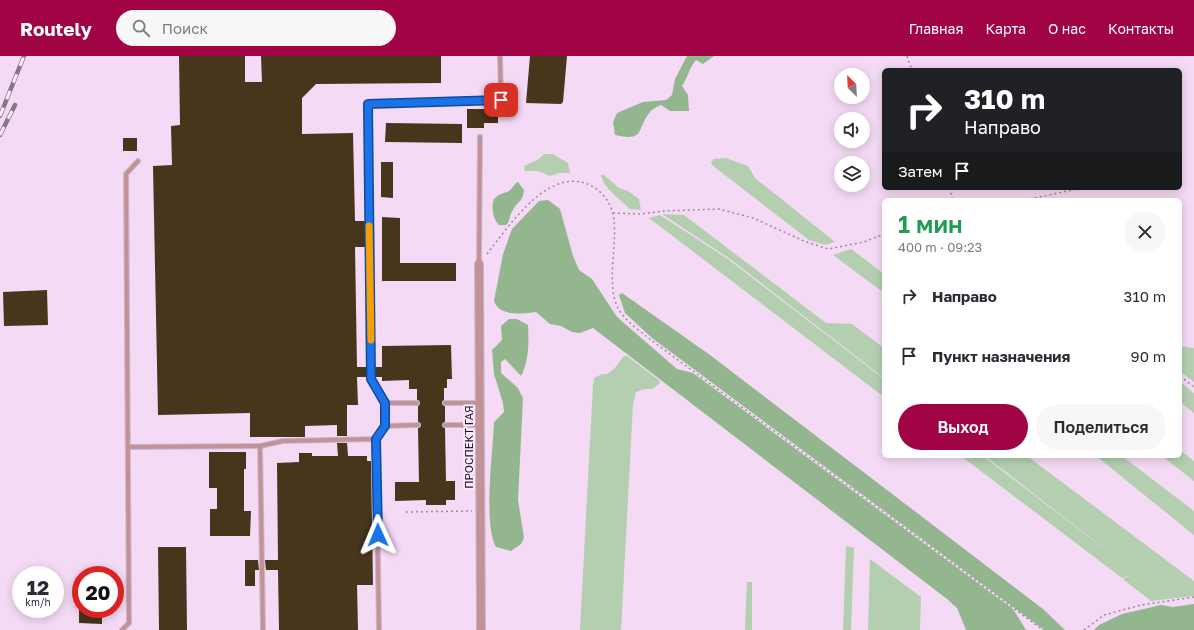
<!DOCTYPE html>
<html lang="ru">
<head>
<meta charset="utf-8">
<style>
	:root { --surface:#fff; --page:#f7f7f7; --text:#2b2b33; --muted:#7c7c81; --accent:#a00444 }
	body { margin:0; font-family:"Golos Text",sans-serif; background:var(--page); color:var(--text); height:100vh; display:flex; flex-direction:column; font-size:15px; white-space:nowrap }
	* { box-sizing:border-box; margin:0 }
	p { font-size:13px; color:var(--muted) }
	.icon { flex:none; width:22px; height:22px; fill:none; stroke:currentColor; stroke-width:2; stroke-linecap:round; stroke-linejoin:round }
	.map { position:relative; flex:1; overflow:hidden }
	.details { position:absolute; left:882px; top:142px; width:300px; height:260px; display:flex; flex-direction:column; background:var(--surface); border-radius:6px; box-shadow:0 2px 10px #0003 }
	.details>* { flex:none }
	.banner { position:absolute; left:882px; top:12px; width:300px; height:122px; border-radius:6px; box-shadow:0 2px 10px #0003; background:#202124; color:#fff; overflow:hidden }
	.needle { width:26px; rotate:336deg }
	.tools { position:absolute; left:834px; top:12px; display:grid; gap:8px }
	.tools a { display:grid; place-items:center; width:36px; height:36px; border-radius:50%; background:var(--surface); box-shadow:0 2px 10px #0003; font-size:20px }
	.speed { position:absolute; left:12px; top:510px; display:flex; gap:8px; font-size:20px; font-weight:700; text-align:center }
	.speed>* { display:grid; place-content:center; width:52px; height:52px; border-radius:50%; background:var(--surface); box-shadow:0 2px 10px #0003; line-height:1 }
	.speed small { font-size:10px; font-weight:400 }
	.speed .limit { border:6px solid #d22; background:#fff; color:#111 }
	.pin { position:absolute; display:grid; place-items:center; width:34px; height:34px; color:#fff; margin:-17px; border-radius:8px; box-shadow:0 2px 6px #0006 }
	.me { position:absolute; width:44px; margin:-22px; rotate:359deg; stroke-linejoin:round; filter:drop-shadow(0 0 3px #0008) }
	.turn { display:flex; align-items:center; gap:14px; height:84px; padding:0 16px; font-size:18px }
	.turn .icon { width:52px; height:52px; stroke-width:2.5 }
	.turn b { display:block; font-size:28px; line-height:34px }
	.then { display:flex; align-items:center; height:38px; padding:0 16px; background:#0003; gap:8px; font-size:15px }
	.round { display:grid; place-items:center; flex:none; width:42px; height:42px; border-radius:21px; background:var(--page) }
	.head { display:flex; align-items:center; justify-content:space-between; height:68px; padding:0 16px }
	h1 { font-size:24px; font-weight:600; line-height:30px; color:#1e9e55 }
	.primary-button { display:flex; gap:8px; margin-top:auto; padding:8px 16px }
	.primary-button a { flex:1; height:46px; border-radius:24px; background:var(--accent); color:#fff; font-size:16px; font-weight:600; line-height:46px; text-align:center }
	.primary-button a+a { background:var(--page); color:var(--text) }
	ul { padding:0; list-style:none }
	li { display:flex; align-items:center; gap:12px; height:60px; padding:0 16px }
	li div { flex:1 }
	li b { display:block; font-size:15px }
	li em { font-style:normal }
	header { display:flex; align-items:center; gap:24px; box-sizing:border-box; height:56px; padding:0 20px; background:var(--accent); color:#fff }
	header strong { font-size:19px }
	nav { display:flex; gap:22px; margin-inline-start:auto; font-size:14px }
	.search { width:280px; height:36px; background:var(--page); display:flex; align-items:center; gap:10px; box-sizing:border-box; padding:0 14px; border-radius:22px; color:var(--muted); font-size:15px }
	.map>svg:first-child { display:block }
</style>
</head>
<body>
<header>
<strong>Routely</strong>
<div class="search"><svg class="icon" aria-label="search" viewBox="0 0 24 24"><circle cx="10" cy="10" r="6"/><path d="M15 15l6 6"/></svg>Поиск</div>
<nav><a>Главная</a><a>Карта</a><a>О нас</a><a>Контакты</a></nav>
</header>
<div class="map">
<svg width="1194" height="574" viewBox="0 0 1194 574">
	<rect width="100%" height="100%" fill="#f4daf5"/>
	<path fill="#b3cfb0" d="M544 98H553L568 107 570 117H559L550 120 538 115H525L524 110 539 103Z
		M726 102 748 110 755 122 835 186 825 189 809 184 712 109 711 106 714 103Z
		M601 119H604L619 132 628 135 639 143 641 154 630 153C621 144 603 132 601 119Z
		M662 158 684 159 826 267 852 268 884 292V322L730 203Z
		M660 159 728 203 884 323V341L649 162Z
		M851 193 884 218V237L833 199Z
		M1180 290 1194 292V326L1180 315Z
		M624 300H627L659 324 660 327 652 333H645L636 336 633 348 621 574H580L593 329 594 322 602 318H607L614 313Z
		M1180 326 1194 337V357L1180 346Z
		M1180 394 1194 405V425L1162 400H1180Z
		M961 400H983L1136 517 985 400H1027L1194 525V540L1151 545 1123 523 1131 519 1122 522Z
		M1096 400H1122L1194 455V479Z
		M846 490 854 492 851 574H843Z
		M870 503 921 541 920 574H868Z
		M747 526H752V574H745Z"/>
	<path fill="#93b68f" d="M687 0H714L703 8 696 4C689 12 688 21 682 30L688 39 689 55H670L661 49C657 51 652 53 650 56 636 73 646 86 615 79L613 66 617 57 643 46 666 44 672 39 675 23Z
		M518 126 524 134C522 148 518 144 513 154 509 159 511 164 506 169H499C493 164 490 148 495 142 498 138 505 137 509 135 513 132 514 128 518 126Z
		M548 144 560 153 573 200 579 214 592 223 617 261 677 313 693 317 1013 553 1026 574H966L957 552 947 543 593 272 580 277 572 276 561 270 550 268 536 256C522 258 500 261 494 245L503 198 512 173 539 145Z
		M622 237 710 299 1043 553 1065 574H1044L652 282 625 257 619 239Z
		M509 263H517L528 269C529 285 529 305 521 320L505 303 501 306V317L518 332 523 342 518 444 524 482 521 488 511 495 496 491C483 468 493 395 494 366L504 356 503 347 494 318 492 294 502 284 501 270Z
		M1194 548V574H1094L1099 569 1122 558 1161 549 1173 551Z"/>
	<path fill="#47351c" d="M179 0H245V26H262L261 0H441V27L316 28 302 42V78L353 77 355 165H366V191H355L357 311H367V321H357L358 349H347V380H337V369L305 370V381H250V357L158 359 153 110 172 109 171 70 180 69Z
		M530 0H567L563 46 561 48 526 47Z
		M498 50V67H484V72H467V53H487V51Z
		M386 67 462 68V87L385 86Z
		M123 82H137V95H123Z
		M381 106H393V142L381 141Z
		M382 161 400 162V207H456V225H382Z
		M47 234 48 269 4 270 3 236Z
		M451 289 452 323H447V332H444V344L442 347 445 350V366L442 369 445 372 446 425H455V444H446V449H426V444L395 445V426H419L418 372 421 369 418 366V350L420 347 417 344V333H409V324L382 325V321H374V311H382V290Z
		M337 387H347L348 400H367V405H371L373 529H357L358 574H279L278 514H266L265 504H278L277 407 299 406V397H312V400H338Z
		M209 396H246V413H244V455H251L250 480H210V453H217V432H209Z
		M158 491H186L187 574H159Z
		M245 504H258L259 514H255V530H245Z
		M79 553H102V568L79 567Z"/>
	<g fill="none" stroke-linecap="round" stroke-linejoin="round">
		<g stroke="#cdb7ce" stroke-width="6">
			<path id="lane" d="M479 208 480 81
				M417 347H385L371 323 368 48 501 44 500 0
				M445 347H480
				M445 369H480
				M385 370 418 369
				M376 383 379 574
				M260 390 263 574
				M128 391 260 390 283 385 376 383 385 370V347
				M122 574 129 567 126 118 138 105"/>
		</g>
		<g stroke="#cdb7ce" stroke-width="10">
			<path id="street" d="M479 208 481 574"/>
		</g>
		<path stroke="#9c899d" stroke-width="1.5" stroke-dasharray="2 3" stroke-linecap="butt" d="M907 0 912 14
			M949 132 953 144
			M1025 144 1082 132
			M613 157 640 158 664 155 719 153 753 162 804 185 828 193 864 186 884 178
			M487 198C509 170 552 104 595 132 606 139 613 152 614 165 617 191 606 228 618 252 625 265 640 275 651 284L1043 574
			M1180 320 1194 331
			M406 456 472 455
			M1084 574 1104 559 1141 549 1194 541"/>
		<use href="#lane" stroke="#c19398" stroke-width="4"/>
		<use href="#street" stroke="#c19398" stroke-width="8"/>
		<g stroke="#887789" stroke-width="4.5">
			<path id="rail" d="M0 60 24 0
				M0 79 15 49"/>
		</g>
		<use href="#rail" stroke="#ffe9ff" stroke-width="3" stroke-dasharray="9" stroke-linecap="butt"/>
	</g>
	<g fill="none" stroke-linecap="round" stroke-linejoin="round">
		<g stroke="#114b97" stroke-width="10">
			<path id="route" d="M378 479 376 383 385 370V347L371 323 368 48 501 44"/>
		</g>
		<use href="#route" stroke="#1a73e8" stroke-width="7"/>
		<path stroke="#f59e0b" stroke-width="7" d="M369 170 371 284"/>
	</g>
	<g text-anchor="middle" stroke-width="4" stroke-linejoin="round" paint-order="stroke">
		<g font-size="11" fill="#1e151e" stroke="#ffe9ff">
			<text transform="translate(469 391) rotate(-90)" y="4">ПРОСПЕКТ ГАЯ</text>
		</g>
	</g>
</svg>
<div class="tools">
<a><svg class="needle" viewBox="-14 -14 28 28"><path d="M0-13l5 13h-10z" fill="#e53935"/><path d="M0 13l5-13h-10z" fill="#7c7c81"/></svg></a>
<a><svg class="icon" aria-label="sound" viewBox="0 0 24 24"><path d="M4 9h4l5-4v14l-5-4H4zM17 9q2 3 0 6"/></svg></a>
<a><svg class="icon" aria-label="layers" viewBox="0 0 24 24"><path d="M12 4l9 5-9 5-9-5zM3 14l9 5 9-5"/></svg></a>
</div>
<div class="speed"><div>12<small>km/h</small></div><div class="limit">20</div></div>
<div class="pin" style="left:501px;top:44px;background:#d93025"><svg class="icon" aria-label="arrive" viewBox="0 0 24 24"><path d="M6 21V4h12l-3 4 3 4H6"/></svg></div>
<svg class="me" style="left:378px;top:479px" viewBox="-20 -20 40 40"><path d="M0-17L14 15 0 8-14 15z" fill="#1a73e8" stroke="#fff" stroke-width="4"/></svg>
<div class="banner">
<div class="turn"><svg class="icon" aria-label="right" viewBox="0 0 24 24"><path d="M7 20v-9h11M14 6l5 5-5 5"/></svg><div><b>310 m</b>Направо</div></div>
<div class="then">Затем<svg class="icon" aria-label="arrive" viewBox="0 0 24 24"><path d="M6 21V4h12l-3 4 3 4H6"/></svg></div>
</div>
<section class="details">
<div class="head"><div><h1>1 мин</h1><p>400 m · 09:23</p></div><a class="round"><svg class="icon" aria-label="close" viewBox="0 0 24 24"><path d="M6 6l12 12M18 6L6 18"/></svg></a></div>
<ul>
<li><svg class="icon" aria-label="right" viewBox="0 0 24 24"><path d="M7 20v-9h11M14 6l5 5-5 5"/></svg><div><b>Направо</b></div><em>310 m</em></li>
<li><svg class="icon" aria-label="arrive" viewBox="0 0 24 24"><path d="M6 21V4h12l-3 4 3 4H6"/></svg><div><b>Пункт назначения</b></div><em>90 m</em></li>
</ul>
<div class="primary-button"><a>Выход</a><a>Поделиться</a></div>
</section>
</div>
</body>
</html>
